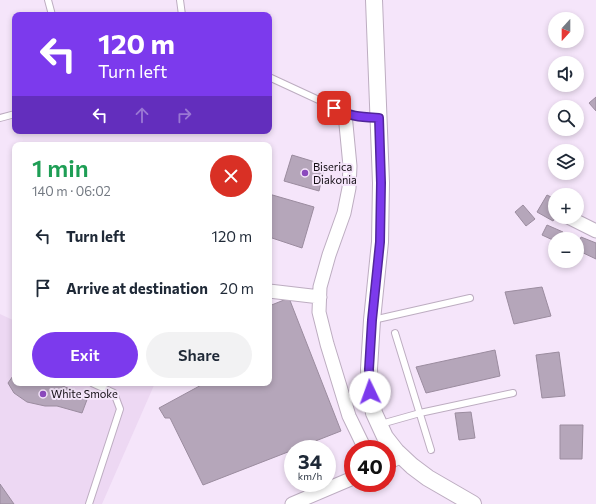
<!DOCTYPE html>
<html lang="en">
<head>
<meta charset="utf-8">
<style>
	:root { --surface:#fff; --page:#f2f2f3; --text:#1f2937; --muted:#747a83; --accent:#7c3aed }
	body { margin:0; font-family:Commissioner,sans-serif; background:var(--page); color:var(--text); height:100vh; display:flex; flex-direction:column; font-size:15px; white-space:nowrap }
	* { box-sizing:border-box; margin:0 }
	p { font-size:13px; color:var(--muted) }
	.icon { flex:none; width:22px; height:22px; fill:none; stroke:currentColor; stroke-width:2; stroke-linecap:round; stroke-linejoin:round }
	.map { position:relative; flex:1; overflow:hidden }
	.sheet { position:absolute; left:12px; top:142px; width:260px; height:244px; display:flex; flex-direction:column; background:var(--surface); border-radius:8px; box-shadow:0 2px 6px #0003 }
	.sheet>* { flex:none }
	.top-card { position:absolute; left:12px; top:12px; width:260px; height:122px; border-radius:8px; box-shadow:0 2px 6px #0003; background:#7c3aed; color:#fff; overflow:hidden }
	.needle { width:26px; rotate:201deg }
	.tools { position:absolute; left:548px; top:12px; display:grid; gap:8px }
	.tools a { display:grid; place-items:center; width:36px; height:36px; border-radius:50%; background:var(--surface); box-shadow:0 2px 6px #0003; font-size:20px }
	.speed { position:absolute; left:284px; top:440px; display:flex; gap:8px; font-size:20px; font-weight:700; text-align:center }
	.speed>* { display:grid; place-content:center; width:52px; height:52px; border-radius:50%; background:var(--surface); box-shadow:0 2px 6px #0003; line-height:1 }
	.speed small { font-size:10px; font-weight:400 }
	.speed .limit { border:6px solid #d22; background:#fff; color:#111 }
	.pin { position:absolute; display:grid; place-items:center; width:34px; height:34px; color:#fff; margin:-17px; border-radius:8px; box-shadow:0 2px 6px #0006 }
	.me { position:absolute; width:44px; margin:-22px; rotate:357deg; stroke-linejoin:round; filter:drop-shadow(0 0 3px #0008) }
	.turn { display:flex; align-items:center; gap:14px; height:84px; padding:0 20px; font-size:18px }
	.turn .icon { width:52px; height:52px; stroke-width:2.5 }
	.turn b { display:block; font-size:28px; line-height:34px }
	.lanes { display:flex; align-items:center; height:38px; padding:0 20px; background:#0003; justify-content:center; gap:20px; direction:ltr }
	.lanes .off { opacity:.35 }
	.round { display:grid; place-items:center; flex:none; width:42px; height:42px; border-radius:21px; background:var(--page) }
	.summary { display:flex; align-items:center; justify-content:space-between; height:68px; padding:0 20px }
	h1 { font-size:24px; font-weight:600; line-height:30px; color:#1e9e55 }
	.button { display:flex; gap:8px; margin-top:auto; padding:8px 20px }
	.button a { flex:1; height:46px; border-radius:24px; background:var(--accent); color:#fff; font-size:16px; font-weight:600; line-height:46px; text-align:center }
	.button a+a { background:var(--page); color:var(--text) }
	ul { padding:0; list-style:none }
	li { display:flex; align-items:center; gap:12px; height:52px; padding:0 20px }
	li div { flex:1 }
	li b { display:block; font-size:15px }
	li em { font-style:normal }
	.map>svg:first-child { display:block }
</style>
</head>
<body>
<div class="map">
<svg width="596" height="504" viewBox="0 0 596 504">
	<rect width="100%" height="100%" fill="#f5e5fa"/>
	<path fill="#edd8f3" d="M0 314 15 321V383H155L102 504H0Z"/>
	<path fill="#b5a6ba" stroke="#9b8c9f" d="M596 97V111L589 103Z
		M292 155 325 165 319 191 284 181Z
		M269 194 314 207 302 248 269 237Z
		M547 195 555 199 556 217 553 221 537 212Z
		M523 205 535 219 526 226 515 212Z
		M547 225 563 232 560 239H555V241L542 235Z
		M581 237 596 243V259L577 250V247Z
		M542 287 551 316 514 324 505 292Z
		M289 298 341 431 295 449H293V450L203 485 170 418H165L159 408 205 383H269V306Z
		M495 350 500 376 426 393 416 367Z
		M559 352 565 396 542 398 536 355Z
		M15 373V383H56L88 397 82 413 57 406H45L27 402 14 393 8 383Z
		M471 412 475 438 459 440 455 413Z
		M560 425H583L582 459H560Z
		M0 484 14 504H0Z"/>
	<g fill="none" stroke-linecap="round" stroke-linejoin="round">
		<g stroke="#bdadc1" stroke-width="8">
			<path id="service" d="M48 0 52 15
				M180 0 182 15
				M269 77 323 102 345 114 362 117 378 118
				M0 118 15 114
				M373 320 470 298
				M395 333 431 450
				M381 424 420 413 513 393
				M89 504 120 409 114 393 92 383"/>
		</g>
		<g stroke="#bdadc1" stroke-width="15">
			<path id="minor" d="M345 114 350 166 349 188 344 213 329 255 320 287 319 312 327 344 349 416 365 449
				M568 217 596 231
				M269 291 320 297
				M387 463 402 456
				M292 504 353 478"/>
		</g>
		<g stroke="#bdadc1" stroke-width="18">
			<path id="tertiary" d="M374 0 381 183 380 242 372 320 369 369 370 391 374 413 385 437 396 451 412 466 428 478 473 504"/>
		</g>
		<use href="#service" stroke="#fff" stroke-width="6"/>
		<use href="#minor" stroke="#fff" stroke-width="13"/>
		<use href="#tertiary" stroke="#fff" stroke-width="16"/>
	</g>
	<g fill="none" stroke-linecap="round" stroke-linejoin="round">
		<g stroke="#51269a" stroke-width="10">
			<path id="route" d="M334 108C351 117 361 117 379 118L381 183 380 242 372 320 369 369 370 392"/>
		</g>
		<use href="#route" stroke="#7c3aed" stroke-width="7"/>
	</g>
	<g fill="#8b49bd" stroke="#f5e5fa" stroke-width="1.5">
		<circle cx="305" cy="173" r="4"/>
		<circle cx="43" cy="394" r="4"/>
	</g>
	<g text-anchor="middle" stroke-width="4" stroke-linejoin="round" paint-order="stroke">
		<g font-size="11" fill="#120d13" stroke="#f5e5fa" text-anchor="start">
			<text x="313" y="171">Biserica<tspan x="313" dy="13">Diakonia</tspan></text>
			<text x="51" y="398">White Smoke</text>
		</g>
	</g>
</svg>
<div class="tools">
<a><svg class="needle" viewBox="-14 -14 28 28"><path d="M0-13l5 13h-10z" fill="#e53935"/><path d="M0 13l5-13h-10z" fill="#747a83"/></svg></a>
<a><svg class="icon" aria-label="sound" viewBox="0 0 24 24"><path d="M4 9h4l5-4v14l-5-4H4zM17 9q2 3 0 6"/></svg></a>
<a><svg class="icon" aria-label="search" viewBox="0 0 24 24"><circle cx="10" cy="10" r="6"/><path d="M15 15l6 6"/></svg></a>
<a><svg class="icon" aria-label="layers" viewBox="0 0 24 24"><path d="M12 4l9 5-9 5-9-5zM3 14l9 5 9-5"/></svg></a>
<a>+</a>
<a>−</a>
</div>
<div class="speed"><div>34<small>km/h</small></div><div class="limit">40</div></div>
<div class="pin" style="left:334px;top:108px;background:#d93025"><svg class="icon" aria-label="arrive" viewBox="0 0 24 24"><path d="M6 21V4h12l-3 4 3 4H6"/></svg></div>
<svg class="me" style="left:370px;top:392px" viewBox="-20 -20 40 40"><circle r="19" fill="#fff"/><path d="M0-13L10 11 0 6-10 11z" fill="#7c3aed"/></svg>
<div class="top-card">
<div class="turn"><svg class="icon" aria-label="left" viewBox="0 0 24 24"><path d="M17 20v-9H6M10 6l-5 5 5 5"/></svg><div><b>120 m</b>Turn left</div></div>
<div class="lanes"><svg class="icon" aria-label="left" viewBox="0 0 24 24"><path d="M17 20v-9H6M10 6l-5 5 5 5"/></svg><svg class="icon off" aria-label="ahead" viewBox="0 0 24 24"><path d="M12 20V5M6 11l6-6 6 6"/></svg><svg class="icon off" aria-label="right" viewBox="0 0 24 24"><path d="M7 20v-9h11M14 6l5 5-5 5"/></svg></div>
</div>
<section class="sheet">
<div class="summary"><div><h1>1 min</h1><p>140 m · 06:02</p></div><a class="round" style="background:#d93025;color:#fff"><svg class="icon" aria-label="close" viewBox="0 0 24 24"><path d="M6 6l12 12M18 6L6 18"/></svg></a></div>
<ul>
<li><svg class="icon" aria-label="left" viewBox="0 0 24 24"><path d="M17 20v-9H6M10 6l-5 5 5 5"/></svg><div><b>Turn left</b></div><em>120 m</em></li>
<li><svg class="icon" aria-label="arrive" viewBox="0 0 24 24"><path d="M6 21V4h12l-3 4 3 4H6"/></svg><div><b>Arrive at destination</b></div><em>20 m</em></li>
</ul>
<div class="button"><a>Exit</a><a>Share</a></div>
</section>
</div>
</body>
</html>
